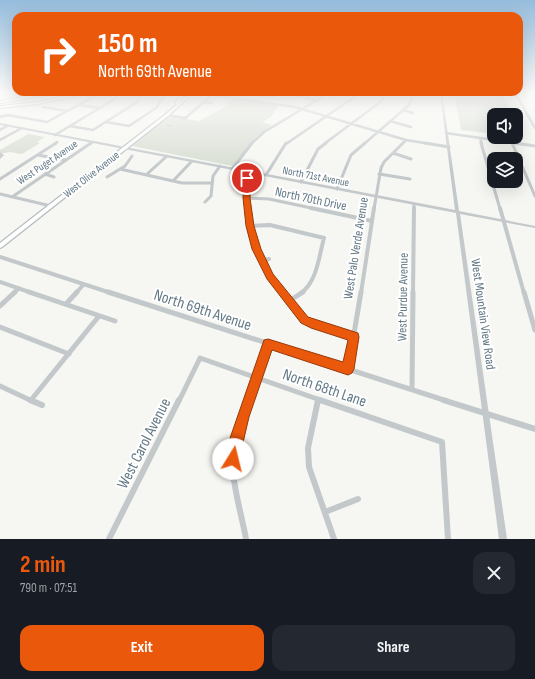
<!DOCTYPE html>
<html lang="en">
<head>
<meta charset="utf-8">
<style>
	:root { --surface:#171b24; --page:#242831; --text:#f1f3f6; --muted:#9ea1a6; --accent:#ea580c }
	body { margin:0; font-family:"Sofia Sans Condensed",sans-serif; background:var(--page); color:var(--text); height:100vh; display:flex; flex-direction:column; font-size:15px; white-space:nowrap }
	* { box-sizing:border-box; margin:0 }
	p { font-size:13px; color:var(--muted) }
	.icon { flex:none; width:22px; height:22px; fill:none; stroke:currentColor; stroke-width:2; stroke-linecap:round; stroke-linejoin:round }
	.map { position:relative; height:539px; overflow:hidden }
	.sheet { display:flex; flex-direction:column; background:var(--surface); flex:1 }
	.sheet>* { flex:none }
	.guide { position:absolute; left:12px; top:12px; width:511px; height:84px; border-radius:12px; box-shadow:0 4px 16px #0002; background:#ea580c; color:#fff; overflow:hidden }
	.fabs { position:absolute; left:487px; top:108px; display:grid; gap:8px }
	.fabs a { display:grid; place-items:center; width:36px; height:36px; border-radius:8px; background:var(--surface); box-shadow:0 4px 16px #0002; font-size:20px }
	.pin { position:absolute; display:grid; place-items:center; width:34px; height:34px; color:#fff; margin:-17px; border:2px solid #fff; border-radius:50%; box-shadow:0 1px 4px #0007 }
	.me { position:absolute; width:44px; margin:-22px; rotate:9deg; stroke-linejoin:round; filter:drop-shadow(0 0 3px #0008) }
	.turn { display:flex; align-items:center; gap:14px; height:84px; padding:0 20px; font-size:18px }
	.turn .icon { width:52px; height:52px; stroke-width:2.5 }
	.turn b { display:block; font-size:28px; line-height:34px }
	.round { display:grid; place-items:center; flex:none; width:42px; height:42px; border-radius:12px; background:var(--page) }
	.summary { display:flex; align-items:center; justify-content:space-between; height:68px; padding:0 20px }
	h1 { font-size:24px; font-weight:700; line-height:30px; color:var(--accent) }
	.action { display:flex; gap:8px; margin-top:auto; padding:8px 20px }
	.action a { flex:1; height:46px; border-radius:12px; background:var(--accent); color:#fff; font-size:16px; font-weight:700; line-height:46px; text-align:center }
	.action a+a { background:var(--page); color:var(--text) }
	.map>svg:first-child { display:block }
</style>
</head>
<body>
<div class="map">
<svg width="535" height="539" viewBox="0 0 535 539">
	<rect width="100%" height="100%" fill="#f6f6f2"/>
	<path fill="#d8ded3" d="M454 93H502L513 115H494V134L461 130Z
		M232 99 279 105 271 117 262 122 272 125 256 137 232 166 132 146 169 116 199 121 223 108Z
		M28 134 45 137 37 142 40 143 22 154 10 152 5 153H0V150Z"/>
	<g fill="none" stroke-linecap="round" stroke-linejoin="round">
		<path stroke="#b9c8cb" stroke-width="1" d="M167 125 171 126"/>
		<g stroke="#b5bcbf" stroke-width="2.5">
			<path id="secondary" d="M183 93H186L178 104H176V102Z
				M190 93H193L168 116 2 247 0 248V243L166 114Z"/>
		</g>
		<g stroke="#b7bbbe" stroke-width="2">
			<path id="trunk" d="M49 93H59L0 103V101Z
				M78 93H86L39 104 0 108V106L39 102Z"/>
		</g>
		<path stroke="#c3c8cb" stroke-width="2.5" d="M197 93 295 107 406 140 431 144
			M301 93 299 96 317 101
			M515 93 535 128
			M251 94 273 97
			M204 102 212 103
			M79 105 100 108
			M43 107 67 111
			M403 110 413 113
			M167 115 186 118
			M0 117 8 115 47 122 93 97
			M184 119 212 95
			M390 121 411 127
			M106 122 129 126 156 108 166 93
			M70 126 93 130 137 102 142 93
			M0 130 7 126
			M446 133 522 144
			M55 135 113 100 118 95 141 93
			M480 138 482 144
			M0 140 22 128
			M55 144 57 142
			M90 144 93 142
			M251 144 264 132 329 93
			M286 144 360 93
			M324 144 379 103 388 93
			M364 144 409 105 414 93
			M402 144 406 140"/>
		<path stroke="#c3c8cb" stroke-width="3" d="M425 143 449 147
			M481 143 500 209
			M512 143 535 196
			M515 143 535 146
			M393 153 411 159
			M0 154 2 155 0 157
			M38 155 66 160
			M120 169 182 183H212
			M232 169 252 143
			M45 174 54 177
			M379 174 410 179
			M146 175 167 156
			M266 175 286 143
			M107 177 125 166 132 156
			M0 179 56 143
			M173 181 192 161
			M301 182 318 149 326 143
			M337 189 351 155 365 143
			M0 194 51 206
			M12 197 91 143
			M246 198 269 199 316 209
			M205 202 211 196 213 176 220 166
			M247 209 246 181 251 172
			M374 209 381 168 384 162 403 143
			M414 209V204"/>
		<path stroke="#c3c8cb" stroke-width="4" d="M247 208C252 242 262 266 283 293
			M311 208 372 221
			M500 208 524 293
			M250 226 270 225 324 238C319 256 317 282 301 293
			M0 257 111 293
			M261 261 269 259
			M0 282 32 293
			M14 293 19 288
			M76 293 84 284
			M361 293 374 208
			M413 293 414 208"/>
		<path stroke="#c3c8cb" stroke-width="5" d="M29 292 115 321
			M108 292 447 401
			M283 292 305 320 311 324 354 337
			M524 292 535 330
			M289 301 303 292
			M66 304 77 292
			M0 306 15 292
			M0 327 69 354
			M348 369 361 292
			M0 386 32 401
			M412 390 413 292
			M31 400 99 316
			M179 401 200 358 323 401
			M248 401 268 344
			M318 401V399"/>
		<path stroke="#c3c8cb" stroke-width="6" d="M30 400 42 405
			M318 400 308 448 309 467 334 539
			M320 400 442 442 448 539
			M443 400 535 429
			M224 473 233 472
			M325 512 358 499
			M109 539 179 400
			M246 539C242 517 235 494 233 472 231 448 240 422 248 400"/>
		<path fill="#c3c8cb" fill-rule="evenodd" d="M440 93H442L459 211 535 226V228L460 214 507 539H499L456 213 0 125V123L455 210Z"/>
		<use href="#secondary" fill="#fff" fill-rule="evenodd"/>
		<use href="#trunk" fill="#fff" fill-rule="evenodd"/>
		<path stroke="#a3abb0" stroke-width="1" stroke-dasharray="3.5 1.5" stroke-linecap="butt" d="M0 95 14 93"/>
	</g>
	<linearGradient id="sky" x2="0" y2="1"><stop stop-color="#95bcdc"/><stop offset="0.55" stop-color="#fbfbf9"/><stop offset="1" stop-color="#fbfbf9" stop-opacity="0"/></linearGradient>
	<rect width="535" height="169" fill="url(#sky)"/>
	<path fill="#ea580c" stroke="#983908" d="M247 176 251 178 250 198 254 226 261 249 273 274 308 317 358 333 359 337 354 369 352 373 348 375 272 350 249 417 238 464 233 466 228 464 226 459 228 444 264 340 268 339 343 362 348 340 311 328 301 323 267 279 252 249 246 226 243 198 244 178Z"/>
	<g text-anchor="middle" stroke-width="4" stroke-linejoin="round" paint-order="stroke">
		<g font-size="11" fill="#637986" stroke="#fff">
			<text transform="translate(47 162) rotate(-34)" y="4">West Puget Avenue</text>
			<text transform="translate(91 174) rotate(-38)" y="4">West Olive Avenue</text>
			<text transform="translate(316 176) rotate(11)" y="4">North 71st Avenue</text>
		</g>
		<g font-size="13" fill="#637986" stroke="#fff">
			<text transform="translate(311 198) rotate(12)" y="5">North 70th Drive</text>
			<text transform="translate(355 248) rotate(-81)" y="5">West Palo Verde Avenue</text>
			<text transform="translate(402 297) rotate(-89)" y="5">West Purdue Avenue</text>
			<text transform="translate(484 314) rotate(82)" y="5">West Mountain View Road</text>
		</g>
		<g font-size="16" fill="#637986" stroke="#fff">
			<text transform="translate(203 309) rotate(18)" y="6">North 69th Avenue</text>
			<text transform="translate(325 387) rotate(19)" y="6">North 68th Lane</text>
			<text transform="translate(143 443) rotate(-63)" y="6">West Carol Avenue</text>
		</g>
	</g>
</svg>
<div class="fabs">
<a><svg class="icon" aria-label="sound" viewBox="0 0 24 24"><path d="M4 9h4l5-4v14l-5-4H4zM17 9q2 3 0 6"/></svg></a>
<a><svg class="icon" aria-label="layers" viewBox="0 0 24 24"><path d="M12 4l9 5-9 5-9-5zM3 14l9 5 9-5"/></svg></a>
</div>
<div class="pin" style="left:247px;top:178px;background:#d93025"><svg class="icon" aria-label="arrive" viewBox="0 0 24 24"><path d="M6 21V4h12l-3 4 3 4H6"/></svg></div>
<svg class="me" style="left:233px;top:459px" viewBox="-20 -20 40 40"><circle r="19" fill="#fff"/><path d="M0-13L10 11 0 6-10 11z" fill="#ea580c"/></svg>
<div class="guide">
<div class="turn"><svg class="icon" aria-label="right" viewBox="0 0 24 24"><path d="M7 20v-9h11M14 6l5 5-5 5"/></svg><div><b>150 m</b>North 69th Avenue</div></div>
</div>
</div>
<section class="sheet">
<div class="summary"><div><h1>2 min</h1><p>790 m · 07:51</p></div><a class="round"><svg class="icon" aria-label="close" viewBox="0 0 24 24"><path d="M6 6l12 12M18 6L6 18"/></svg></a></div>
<div class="action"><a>Exit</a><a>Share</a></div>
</section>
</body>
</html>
